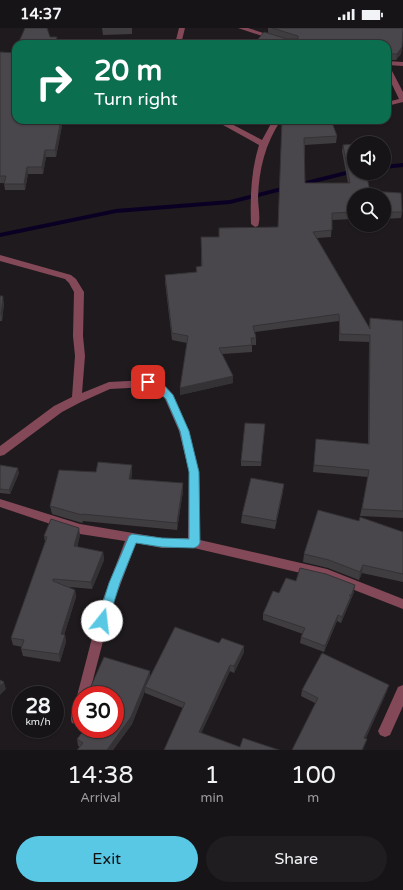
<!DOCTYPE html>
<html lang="en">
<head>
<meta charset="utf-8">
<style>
	:root { --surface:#161416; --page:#1f1d1f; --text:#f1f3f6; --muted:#9e9ea1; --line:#353335; --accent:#58c8e4 }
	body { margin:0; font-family:"Varela Round",sans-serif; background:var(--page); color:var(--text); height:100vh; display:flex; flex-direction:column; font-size:15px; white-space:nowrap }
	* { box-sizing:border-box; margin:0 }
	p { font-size:13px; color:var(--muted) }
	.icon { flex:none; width:22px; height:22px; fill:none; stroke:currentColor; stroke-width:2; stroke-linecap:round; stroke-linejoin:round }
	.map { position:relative; height:722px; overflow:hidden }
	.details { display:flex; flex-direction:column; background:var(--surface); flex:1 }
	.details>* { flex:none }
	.top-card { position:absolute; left:12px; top:12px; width:379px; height:84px; border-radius:12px; box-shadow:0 1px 3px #0004,0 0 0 1px var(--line); background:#0b6e4f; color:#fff; overflow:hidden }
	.tools { position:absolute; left:347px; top:108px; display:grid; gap:8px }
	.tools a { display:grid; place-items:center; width:44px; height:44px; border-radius:50%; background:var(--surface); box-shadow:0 1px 3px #0004,0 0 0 1px var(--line); font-size:20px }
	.speed { position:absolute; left:12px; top:658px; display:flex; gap:8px; font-size:20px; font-weight:700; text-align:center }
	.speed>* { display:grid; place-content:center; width:52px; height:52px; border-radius:50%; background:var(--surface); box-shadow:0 1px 3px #0004,0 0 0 1px var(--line); line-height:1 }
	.speed small { font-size:10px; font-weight:400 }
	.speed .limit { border:6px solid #d22; background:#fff; color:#111 }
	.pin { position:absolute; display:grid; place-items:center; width:34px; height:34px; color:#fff; margin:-17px; border-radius:8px; box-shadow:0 2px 6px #0006 }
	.me { position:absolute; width:44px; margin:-22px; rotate:16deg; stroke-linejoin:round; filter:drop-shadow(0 0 3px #0008) }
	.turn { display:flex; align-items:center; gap:14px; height:84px; padding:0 16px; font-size:18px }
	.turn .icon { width:52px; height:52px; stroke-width:2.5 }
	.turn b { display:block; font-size:28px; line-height:34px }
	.eta { display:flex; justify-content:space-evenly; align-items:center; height:68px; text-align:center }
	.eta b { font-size:24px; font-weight:600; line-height:28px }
	.button { display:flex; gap:8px; margin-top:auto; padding:8px 16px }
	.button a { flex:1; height:46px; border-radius:24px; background:var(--accent); color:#111; font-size:16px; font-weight:600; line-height:46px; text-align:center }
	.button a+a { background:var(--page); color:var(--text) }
	.status { display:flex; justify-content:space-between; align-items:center; height:28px; padding:0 20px; background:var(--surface); direction:ltr }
	.status svg { height:11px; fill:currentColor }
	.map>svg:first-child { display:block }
</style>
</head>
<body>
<div class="status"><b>14:37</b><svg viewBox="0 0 49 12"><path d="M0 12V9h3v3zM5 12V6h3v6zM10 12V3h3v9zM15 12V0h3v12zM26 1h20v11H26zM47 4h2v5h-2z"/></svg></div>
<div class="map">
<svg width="403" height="722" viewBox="0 0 403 722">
	<rect width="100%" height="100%" fill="#1e1a1d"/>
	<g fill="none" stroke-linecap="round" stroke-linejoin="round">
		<path fill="#0a0023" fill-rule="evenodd" d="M403 135V139L384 141V137Z
			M354 141V145L230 176 116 185 0 209V205L116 181 230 172Z"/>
		<path fill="#844958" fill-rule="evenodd" d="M179 0H185L181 16H175Z
			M238 0H248L297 16H287Z
			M387 33 403 34V38L388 37 390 39 403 64V74L387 78V74L399 71 387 46Z
			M214 92H224L262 112 273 92H281C265 116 259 141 258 170 258 178 261 190 258 198L255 199 251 196C250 169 251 143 259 117Z
			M0 227 71 247 76 251 84 264 83 308 85 328 82 365 109 354 148 352 163 357 173 366 189 403 199 444 200 512 327 541 403 571V581L326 551 194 520H162L136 515 112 579 89 667H81V696L77 697 72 695C69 688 73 675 77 668L100 579 125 513 80 506 0 479V471L80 496 162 510H188L189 444 179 403 165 371 155 361 147 359 110 361 81 374 62 384 4 427 0 428V418L54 378 72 369 75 328 73 308 74 264 69 255 65 251 0 233Z
			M403 657V678L390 707 385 709 380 707 378 703 380 699 398 659Z"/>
	</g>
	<path fill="#403d41" d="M102 0H132V6L103 7Z
		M268 0H403V9L401 26 396 32H387V16H254L268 5Z
		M0 24 15 25 63 92 56 129H46L43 146H28L25 162H5L4 155H0Z
		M282 92H331L337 108 336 115 305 117V155H348L342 123 343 117 354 116V145H366L370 163 401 165 402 184 401 190 384 191V167H354V191L332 192 331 209 317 210 369 299 370 290 403 293V490L360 488 368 449 313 444 316 411 368 416 369 314 339 313V293L255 304 256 310V317H252V324L222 326 233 348V355L180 367V360L187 315 172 312 165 254V247L196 244V239L201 238V209H219V200L278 199Z
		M0 268 4 275 2 293H0Z
		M265 396 261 438H241V433Z
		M0 437 19 445 10 466 0 465Z
		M96 444 132 445 131 451 183 463 177 502 83 493 82 495 52 486 50 478Z
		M283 464 275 501 241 495 242 487Z
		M403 504V554L362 545 359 552 328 540 303 534 304 526Z
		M80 507 77 519 103 524 104 532 92 561 69 559 75 562 76 569 64 607H65L66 614 60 634 23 628 21 621 22 619 13 617 11 610 45 514 44 508Z
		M296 553 354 564 341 595 337 593 324 624 300 615 301 609 303 606 263 592V586L279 565Z
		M244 624 234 645 230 643 201 705 240 719 279 722H164L183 680 145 665V663L132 696 113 722H78L80 719 78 718 77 711 150 648Z
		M302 662 387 663 366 710 365 717 315 675 301 668Z"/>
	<path fill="#343235" d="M57 9 58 16H55Z
		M402 19 401 26 396 32 397 26Z
		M61 92H63L56 129 55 122Z
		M45 122 46 129 43 146 42 139Z
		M27 139 28 146 25 162 24 156Z
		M3 268 4 275 2 293 1 286Z
		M233 348V355L180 367V360Z
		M132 437V445L130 458 129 451Z
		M18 440 19 445 10 466 9 462Z
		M183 455V463L177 502V495Z
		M284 456 283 464 275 501 276 493Z
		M79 500 80 507 76 526 74 518Z
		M103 524 104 532 92 561 91 554Z
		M363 537 362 545 359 552 360 544Z
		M355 557 354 564 350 574 351 568Z
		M75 562 76 569 62 614 61 606Z
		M351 568 350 574 341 595 342 589Z
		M338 587 337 593 324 624 325 618Z
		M65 607 66 614 60 634 59 626Z
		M244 618V624L234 645V638Z
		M230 637V643L199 710V704Z
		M150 643V650L145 659V663L132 696 113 722H107Z
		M4 654 6 661 0 667V658Z
		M389 657 387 663 363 716 364 710Z
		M367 711 365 717 363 722H362Z"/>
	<path fill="#4a474c" stroke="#343235" d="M25 0H47L50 9H57L55 16H18Z
		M272 0H403L402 19 397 26H387V16H254L264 4 287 11H298V8Z
		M16 21V92H61L55 122H45L42 139H27L24 156H4L6 148H0V24L15 25Z
		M282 92H331L337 108 304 110 305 155H350L343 117 354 116V145H366L370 163 401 165 402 184H384V167H354V184L332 185V202L313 204 370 301V290L403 293V483L362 481 369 442 314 437 316 411 369 416 370 307 340 306 339 286 253 298 256 310H251L252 317 219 320 233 348 180 360 188 308 172 305 165 247 197 244 196 239 202 238 201 209H219V200L278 199Z
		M0 268H3L1 286H0Z
		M245 395 265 396 261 434 241 433Z
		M98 434 132 437 129 451 183 455 177 495 82 486V487L50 478 59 442 96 444Z
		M0 437 18 440 9 462 0 461Z
		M251 450 284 456 276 493 242 487Z
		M318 482 359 493 360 489 403 504V546L363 537 360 544 329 532 304 526Z
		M51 491 79 500 74 518 103 524 91 554 53 551V553L75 562 61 606 65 607 59 626 21 621 24 612 11 610 47 509 44 508Z
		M300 540 326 546 355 557 351 568 349 567 351 568 342 589 338 587 325 618 301 609 305 600 263 586 273 563 279 565 286 550 296 553Z
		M175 599 219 615 222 610 244 618 234 638 230 637 199 704 240 719 243 710 279 722H164L185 675 145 659Z
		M322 625 389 657 364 710 367 711 362 722H292L318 670 302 662Z
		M104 629 150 643 131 689 107 722H77L83 715 77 711 85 701H115V667H87Z
		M0 652 4 654 0 658Z"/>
	<path fill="#58c8e4" stroke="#398294" d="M148 351 163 356 173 367 189 403 199 444 200 515 198 518 194 520 162 519 136 515 120 555 108 593 106 597 102 598 98 597 97 593 109 555 129 508 132 506 162 510 189 511V444L180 403 166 371 156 361 145 357 143 354 145 352Z"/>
</svg>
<div class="tools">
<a><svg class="icon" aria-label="sound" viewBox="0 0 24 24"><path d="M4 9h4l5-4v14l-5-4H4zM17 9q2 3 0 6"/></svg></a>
<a><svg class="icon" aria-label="search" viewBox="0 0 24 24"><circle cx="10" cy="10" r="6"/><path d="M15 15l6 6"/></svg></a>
</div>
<div class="speed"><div>28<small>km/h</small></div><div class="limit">30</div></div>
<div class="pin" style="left:148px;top:354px;background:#d93025"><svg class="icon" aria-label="arrive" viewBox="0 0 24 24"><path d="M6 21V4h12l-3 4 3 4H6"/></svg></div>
<svg class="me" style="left:102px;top:593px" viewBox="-20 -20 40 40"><circle r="19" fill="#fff"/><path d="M0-13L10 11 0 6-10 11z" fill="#58c8e4"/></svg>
<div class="top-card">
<div class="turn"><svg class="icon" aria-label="right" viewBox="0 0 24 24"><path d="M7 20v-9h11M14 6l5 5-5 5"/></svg><div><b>20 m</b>Turn right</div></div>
</div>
</div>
<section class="details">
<div class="eta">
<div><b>14:38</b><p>Arrival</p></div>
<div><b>1</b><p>min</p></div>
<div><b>100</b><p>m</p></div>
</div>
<div class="button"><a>Exit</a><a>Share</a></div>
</section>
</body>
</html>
